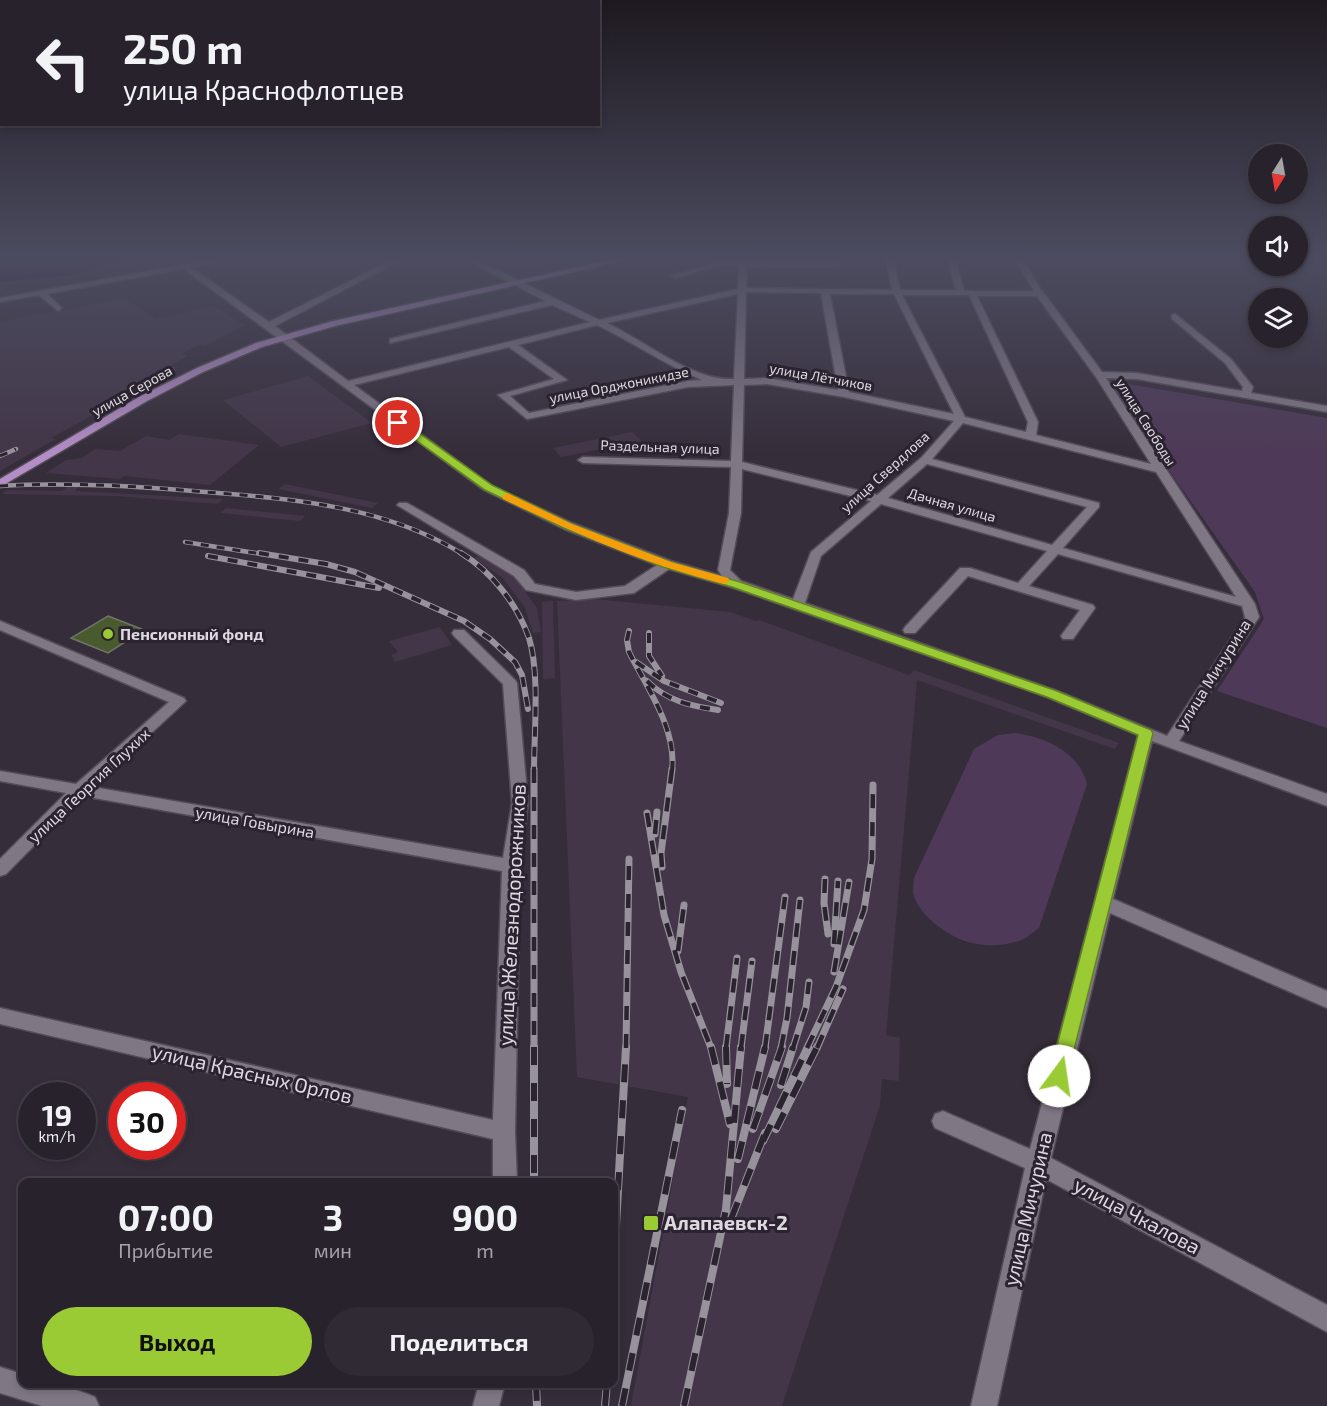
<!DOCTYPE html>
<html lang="ru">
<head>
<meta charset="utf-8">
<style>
	:root { --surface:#28222c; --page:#302a34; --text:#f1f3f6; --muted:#a5a4a9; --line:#443f48; --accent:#9acb34 }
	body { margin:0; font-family:"Exo 2",sans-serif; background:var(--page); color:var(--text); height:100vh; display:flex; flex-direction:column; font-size:22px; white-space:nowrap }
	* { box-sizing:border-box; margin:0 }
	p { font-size:20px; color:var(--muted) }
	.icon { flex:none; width:33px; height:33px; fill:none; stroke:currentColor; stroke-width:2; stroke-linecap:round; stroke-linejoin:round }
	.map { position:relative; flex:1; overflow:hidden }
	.side { position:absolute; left:18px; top:1178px; width:600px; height:210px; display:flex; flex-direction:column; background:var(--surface); border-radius:12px; box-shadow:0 3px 9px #0003,0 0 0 2px var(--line) }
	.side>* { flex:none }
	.top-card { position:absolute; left:0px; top:0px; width:600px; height:126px; box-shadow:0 3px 9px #0003,0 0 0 2px var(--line); background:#28222c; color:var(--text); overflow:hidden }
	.needle { width:39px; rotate:191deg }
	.controls { position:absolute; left:1248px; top:144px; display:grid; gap:12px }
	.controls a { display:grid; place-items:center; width:60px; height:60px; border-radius:50%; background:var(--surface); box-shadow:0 3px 9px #0003,0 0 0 2px var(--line); font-size:30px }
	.speed { position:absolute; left:18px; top:1082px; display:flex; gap:12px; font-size:30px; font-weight:700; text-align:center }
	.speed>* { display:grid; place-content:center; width:78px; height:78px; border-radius:50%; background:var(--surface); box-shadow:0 3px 9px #0003,0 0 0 2px var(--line); line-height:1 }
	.speed small { font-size:15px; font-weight:400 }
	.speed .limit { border:9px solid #d22; background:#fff; color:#111 }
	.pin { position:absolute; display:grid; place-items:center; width:51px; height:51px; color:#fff; margin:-26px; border:3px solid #fff; border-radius:50%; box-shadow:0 2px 6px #0007 }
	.me { position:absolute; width:66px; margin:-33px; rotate:14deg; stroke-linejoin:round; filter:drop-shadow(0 0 4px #0008) }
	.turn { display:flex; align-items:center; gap:21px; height:126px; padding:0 24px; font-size:27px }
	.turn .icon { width:78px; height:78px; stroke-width:2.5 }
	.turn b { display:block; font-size:42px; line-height:51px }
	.eta { display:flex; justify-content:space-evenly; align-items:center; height:102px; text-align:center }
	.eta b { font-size:36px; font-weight:700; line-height:42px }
	.cta { display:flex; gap:12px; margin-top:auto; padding:12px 24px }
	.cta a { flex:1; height:69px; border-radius:36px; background:var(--accent); color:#111; font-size:24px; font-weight:700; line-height:69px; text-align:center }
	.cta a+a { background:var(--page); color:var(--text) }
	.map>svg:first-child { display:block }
</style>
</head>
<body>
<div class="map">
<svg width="1327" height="1406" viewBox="0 0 1327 1406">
	<rect width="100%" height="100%" fill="#362d3a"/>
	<path fill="#423648" d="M124 298 156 319 213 306 237 320 236 322 247 324 205 346 198 345 181 354 188 356 169 366 178 368 51 438 56 439 0 471V322Z
		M308 376 372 423 281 447 223 400Z
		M632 432 642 441 561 457 553 448Z
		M179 434 259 445 210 485 125 476 120 479 46 473 66 460 82 458 95 449 120 451 146 436 169 440Z
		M285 484 378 503 372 508 278 489Z
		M67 487H78L75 491 223 499 218 504 115 496 2 494 7 490 62 491Z
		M226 508 305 516 300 521 220 513Z
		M484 554 512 574 537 608 541 632 533 633 525 608 503 578 474 558Z
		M594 599 730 612 756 621 759 620 909 675 914 670 1119 743 1115 749 917 680 886 1035 900 1038 899 1081 882 1079 880 1105 782 1406H631L688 1097 577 1077 557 601Z
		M553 601 555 678 543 679 542 602Z
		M440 627 452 645 395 662 391 655 398 652 389 641Z"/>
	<path fill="#4e3a58" d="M1105 380 1327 418V728L1217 691 1264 619 1255 592Z
		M1015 733C1046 737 1079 752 1087 784L1039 928C1034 931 1029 936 1024 939 1008 946 984 947 968 942 947 936 917 914 913 892 913 888 914 882 914 878L974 749 998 735Z"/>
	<path fill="#230b2d" d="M0 257H128L73 275 0 282Z"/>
	<path fill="#4a5a2f" stroke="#6e7565" stroke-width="1.5" d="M108 616 144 630 108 653 71 638Z"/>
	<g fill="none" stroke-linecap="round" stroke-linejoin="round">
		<g stroke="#534c57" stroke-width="3">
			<path id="minor" d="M226 257H244L192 268 269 322 397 257H407L275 326 348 381 590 322 552 305 390 343V339L545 301 461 257H471L599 320 738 289 739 266H719L675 278 671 276 719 262H739V257H747V262L838 263 842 265 838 267H747L746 288 892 290 885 257H893L900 290H956L947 257H955L964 291H1034L1013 257H1021L1040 288 1102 372 1137 373 1242 391 1243 387 1225 363 1172 319V315L1175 314 1231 359 1253 387 1251 393 1327 406V412L1137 379 1106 378 1255 604 1259 617 1179 741 1327 794V806L1152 741 1113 899 1327 991V1008L1110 913 1051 1158 1327 1305V1332L1046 1179 997 1406H971L1025 1168 935 1128 932 1121 935 1114 943 1111 1030 1149 1138 735 1047 697 731 587 669 569 634 593 576 600 526 590 514 576 397 505 399 503H407L524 570 535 584 576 592 625 586 657 565 564 529 484 490 184 269 47 294 62 308 58 311 39 295 0 302V298ZM746 292 821 293 838 390 767 378 744 379ZM738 294 734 379C691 381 646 341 607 323ZM830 294H894L954 414 849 392ZM902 295H969L1028 422 1026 432 965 417ZM977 296H1037L1096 377 1151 464 1036 435 1038 422ZM597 325C633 342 665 365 702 380L688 381 529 413 510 396 567 380 518 345ZM509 347 554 379 498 395 527 419 688 387 734 385 731 461 583 457 578 460 583 463 731 467 729 513 718 570 722 576 671 561 572 523 492 486 354 385ZM767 384 844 397 954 421 921 458 877 495 742 462 744 385ZM963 423 1156 472 1236 597 1063 548 1099 507V503L932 459ZM927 464 1087 507 1052 545 888 498ZM742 469 871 501 811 552 793 599 741 581 730 570 741 513ZM881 504 1047 551 1018 583 970 568H960L905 627 903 630 905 633H915L968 576 1080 610 1061 636 1063 639H1073L1095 608 1093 605 1029 586 1058 554 1242 606 1245 617 1167 736 1057 691 805 603 821 556Z
				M0 621 184 698 186 701 93 787 503 858 512 803 503 684 454 636 452 633 454 630H464L515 680 517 683 528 803 520 866 515 1132 517 1182H493V1139L0 1024V1008L493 1120 502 871 83 796 6 874 0 876V859L66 793 0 781V771L76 784 169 702 0 630Z
				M0 1367 22 1374V1383C50 1383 70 1386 95 1397L99 1406H42L0 1393Z
				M479 1383H505L499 1406H473Z"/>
		</g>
		<g stroke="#534c57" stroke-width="3">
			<path id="major" d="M624 257H640L335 326 262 347 203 372 147 401 0 487V479L139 397 197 368 256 343 333 321Z"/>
		</g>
		<use href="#minor" fill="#807785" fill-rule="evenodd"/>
		<use href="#major" fill="#b38dc5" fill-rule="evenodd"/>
		<g stroke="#98929c" stroke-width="4.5">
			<path id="rail-far3" d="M0 456 16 449
				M0 486C69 482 137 486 205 492 294 499 386 506 464 555
				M185 542 268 555"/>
		</g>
		<g stroke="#98929c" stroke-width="6">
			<path id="rail-far2" d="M259 553 326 564 355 572 464 621 490 639 515 662 522 675 528 709
				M461 553C492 572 517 604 529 638 540 673 534 733 534 771
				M208 556 379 588
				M629 631 627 640 629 652C647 688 677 729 672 771
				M649 633V656L662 676
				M636 662 664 681 721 703
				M647 681C667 701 691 706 718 710"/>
		</g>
		<g stroke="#98929c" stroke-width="7">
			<path id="rail-far1" d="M534 769V1048
				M647 813 664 915 681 972 711 1048
				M655 834 657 812
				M662 867 661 853 672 769
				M825 879 824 903 828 934
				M834 944 838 881
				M678 951 684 905
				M834 972 849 882
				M626 1048 629 859
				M726 1048 737 958
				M741 1048 752 961
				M765 1048 785 897
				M781 1048 787 1018 800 900
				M793 1048 806 1007 809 982
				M807 1048 836 987 864 910 872 859 873 785
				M817 1048 843 989"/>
		</g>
		<g stroke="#98929c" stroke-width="8">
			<path id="rail" d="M534 1047V1182
				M711 1047 730 1124
				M726 1047 727 1084
				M781 1085 793 1047
				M753 1129 782 1047
				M776 1129 817 1047
				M763 1141 808 1047
				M738 1159 765 1047
				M731 1219 765 1133
				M614 1262 626 1047
				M536 1383 537 1406
				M605 1406 607 1383
				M622 1406 682 1110
				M684 1406 726 1209 741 1047"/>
		</g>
		<use href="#rail-far3" stroke="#2b232f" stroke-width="3" stroke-dasharray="8" stroke-linecap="butt"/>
		<use href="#rail-far2" stroke="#2b232f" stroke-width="4" stroke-dasharray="10" stroke-linecap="butt"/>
		<use href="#rail-far1" stroke="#2b232f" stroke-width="4.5" stroke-dasharray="14" stroke-linecap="butt"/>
		<use href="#rail" stroke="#2b232f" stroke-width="6" stroke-dasharray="18" stroke-linecap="butt"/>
	</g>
	<linearGradient id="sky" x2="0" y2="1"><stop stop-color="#1e1920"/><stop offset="0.57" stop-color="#4c4c60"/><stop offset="1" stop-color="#4c4c60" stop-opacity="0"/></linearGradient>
	<rect width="1327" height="454" fill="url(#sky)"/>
	<path fill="#9acb34" stroke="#648422" stroke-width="1.5" d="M395 421H402L492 485 572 524 671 562 740 582 1057 691 1151 730 1153 733 1066 1082 1059 1085 1052 1082 1049 1076 1138 735 1047 697 732 587 663 567 564 528 485 490 395 425Z"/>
	<path fill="#f59e0b" d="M507 493 572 524 671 562 728 578 730 581 724 584C647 565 574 533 503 499L502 496Z"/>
	<g fill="#9acb34" stroke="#2b232f" stroke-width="2">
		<circle cx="108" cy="634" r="6"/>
		<rect x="643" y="1215" width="16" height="16" rx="3"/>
	</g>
	<g text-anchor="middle" stroke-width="6" stroke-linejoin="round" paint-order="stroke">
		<g font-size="14" fill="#ded9e1" stroke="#2b232f">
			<text transform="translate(821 377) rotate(10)" y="5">улица Лётчиков</text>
			<text transform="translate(619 385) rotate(-11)" y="5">улица Орджоникидзе</text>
			<text transform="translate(132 391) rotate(-29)" y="5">улица Серова</text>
			<text transform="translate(1146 422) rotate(58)" y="5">улица Свободы</text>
			<text transform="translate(660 447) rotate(2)" y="5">Раздельная улица</text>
			<text transform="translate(885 472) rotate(-42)" y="5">улица Свердлова</text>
			<text transform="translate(952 505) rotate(16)" y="5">Дачная улица</text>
		</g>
		<g font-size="16" font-weight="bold" fill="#ded9e1" stroke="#2b232f" text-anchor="start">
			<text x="120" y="640">Пенсионный фонд</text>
		</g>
		<g font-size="16" fill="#ded9e1" stroke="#2b232f">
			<text transform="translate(1213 674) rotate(-58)" y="6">улица Мичурина</text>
			<text transform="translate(89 785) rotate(-43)" y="6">улица Георгия Глухих</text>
			<text transform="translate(255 822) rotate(10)" y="6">улица Говырина</text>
		</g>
		<g font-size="20" fill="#ded9e1" stroke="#2b232f">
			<text transform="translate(512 915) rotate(-87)" y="7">улица Железнодорожников</text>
			<text transform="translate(252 1074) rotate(13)" y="7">улица Красных Орлов</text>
			<text transform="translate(1028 1209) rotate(-77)" y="7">улица Мичурина</text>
			<text transform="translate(1137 1216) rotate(28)" y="7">улица Чкалова</text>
		</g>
		<g font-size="20" font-weight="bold" fill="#ded9e1" stroke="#2b232f" text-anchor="start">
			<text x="664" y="1230">Алапаевск-2</text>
		</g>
	</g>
</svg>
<div class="controls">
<a><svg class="needle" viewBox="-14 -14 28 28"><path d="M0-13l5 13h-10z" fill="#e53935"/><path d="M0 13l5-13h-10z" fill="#a5a4a9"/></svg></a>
<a><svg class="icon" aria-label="sound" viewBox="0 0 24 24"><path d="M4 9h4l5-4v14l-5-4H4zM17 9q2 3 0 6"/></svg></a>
<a><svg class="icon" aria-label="layers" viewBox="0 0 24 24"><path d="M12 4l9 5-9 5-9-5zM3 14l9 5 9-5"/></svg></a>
</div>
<div class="speed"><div>19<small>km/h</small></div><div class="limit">30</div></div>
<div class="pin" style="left:398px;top:423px;background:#d93025"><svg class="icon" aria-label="arrive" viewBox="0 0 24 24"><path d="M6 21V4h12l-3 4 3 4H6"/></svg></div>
<svg class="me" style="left:1059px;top:1076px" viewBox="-20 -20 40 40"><circle r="19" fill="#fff"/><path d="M0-13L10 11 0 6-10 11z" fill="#9acb34"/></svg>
<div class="top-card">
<div class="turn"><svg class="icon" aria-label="left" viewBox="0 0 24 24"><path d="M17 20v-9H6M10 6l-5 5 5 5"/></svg><div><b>250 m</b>улица Краснофлотцев</div></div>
</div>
<section class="side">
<div class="eta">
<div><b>07:00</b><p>Прибытие</p></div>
<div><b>3</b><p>мин</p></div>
<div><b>900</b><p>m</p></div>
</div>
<div class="cta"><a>Выход</a><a>Поделиться</a></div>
</section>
</div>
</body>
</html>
